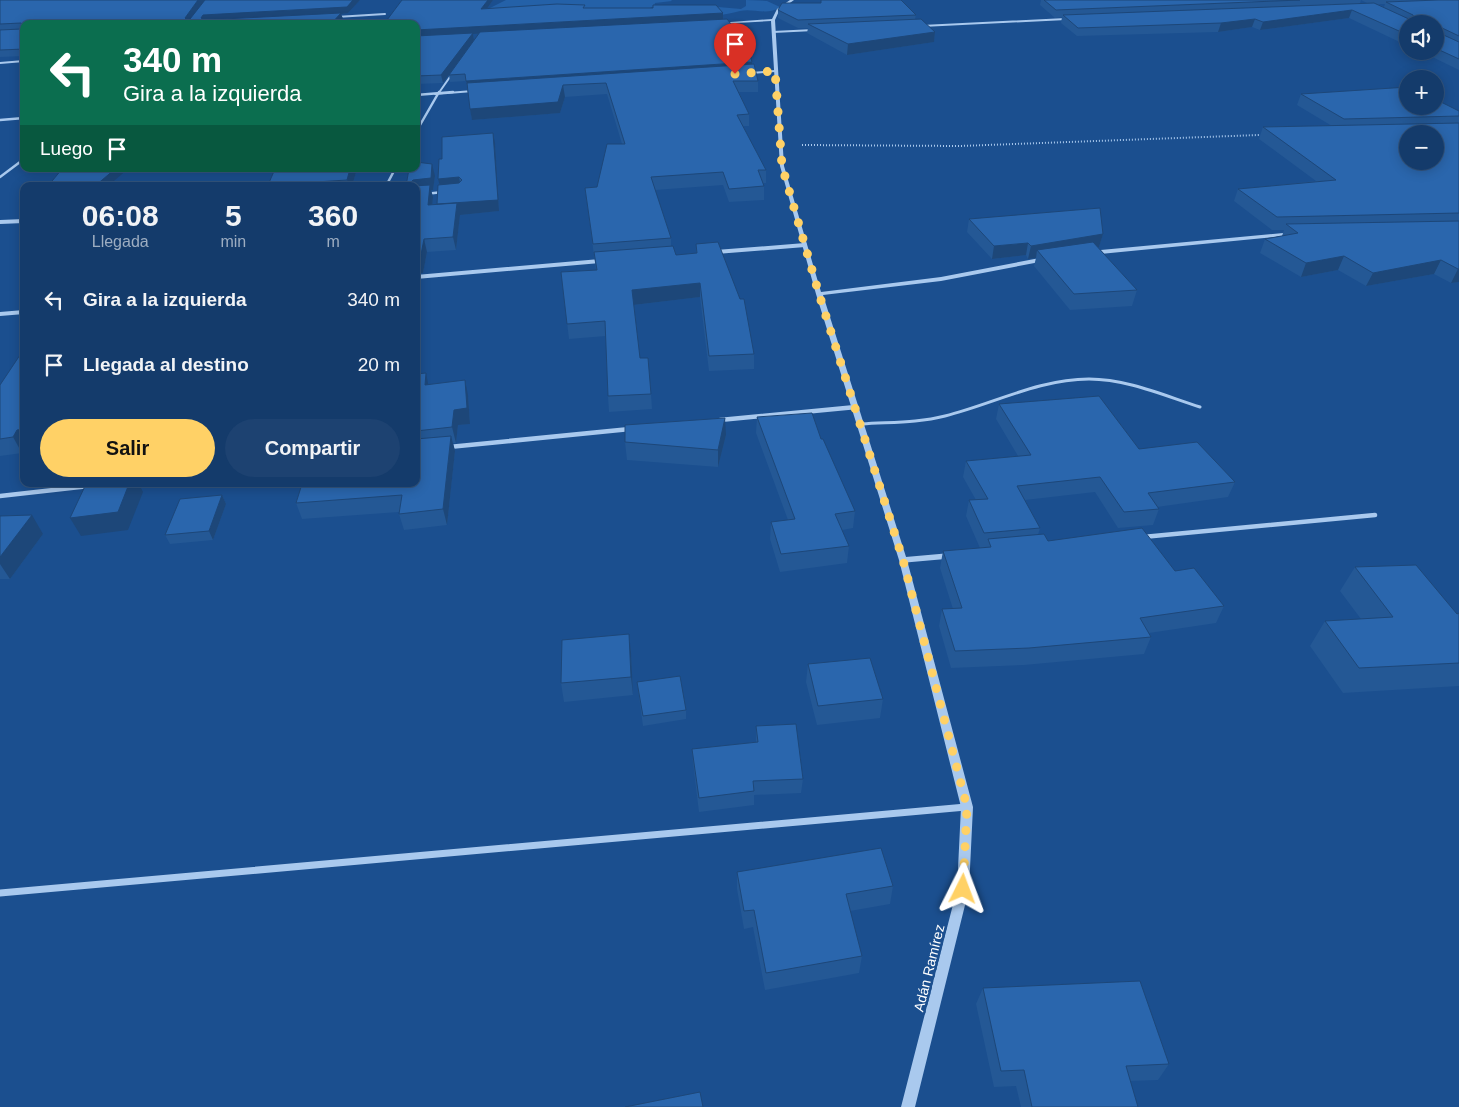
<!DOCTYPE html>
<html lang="es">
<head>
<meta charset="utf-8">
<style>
	:root { --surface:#143b6b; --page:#1d4271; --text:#f1f3f6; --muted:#9dadc1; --line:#33557e; --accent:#ffd166 }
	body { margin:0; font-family:Helvetica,sans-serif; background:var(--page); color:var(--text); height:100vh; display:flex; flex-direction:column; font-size:19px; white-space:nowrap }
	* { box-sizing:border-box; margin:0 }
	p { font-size:16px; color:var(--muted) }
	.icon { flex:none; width:28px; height:28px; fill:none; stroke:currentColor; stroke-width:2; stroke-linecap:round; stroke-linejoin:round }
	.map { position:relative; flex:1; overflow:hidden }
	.details { position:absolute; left:20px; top:182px; width:400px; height:305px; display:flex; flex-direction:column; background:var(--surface); border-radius:10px; box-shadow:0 2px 12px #0003,0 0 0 1px var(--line) }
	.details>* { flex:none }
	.banner { position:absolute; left:20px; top:20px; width:400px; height:152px; border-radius:10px; box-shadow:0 2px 12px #0003,0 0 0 1px var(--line); background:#0b6e4f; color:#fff; overflow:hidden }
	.fabs { position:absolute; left:1399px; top:15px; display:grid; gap:10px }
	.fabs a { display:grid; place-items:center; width:45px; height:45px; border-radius:50%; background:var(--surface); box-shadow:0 2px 12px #0003,0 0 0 1px var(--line); font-size:25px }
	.pin { position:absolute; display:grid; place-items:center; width:42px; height:42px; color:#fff; margin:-51px -21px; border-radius:50% 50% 50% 0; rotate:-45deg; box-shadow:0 0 5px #0007 }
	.pin .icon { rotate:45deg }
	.me { position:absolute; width:55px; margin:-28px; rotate:3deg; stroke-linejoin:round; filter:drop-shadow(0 0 4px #0008) }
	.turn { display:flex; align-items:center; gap:18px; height:105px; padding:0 20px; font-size:22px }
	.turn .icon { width:65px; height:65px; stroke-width:2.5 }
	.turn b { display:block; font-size:35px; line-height:42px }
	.then { display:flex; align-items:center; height:48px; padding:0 20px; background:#0003; gap:10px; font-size:19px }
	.eta { display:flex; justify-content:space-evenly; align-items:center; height:85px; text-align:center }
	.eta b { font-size:30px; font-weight:600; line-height:35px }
	.action { display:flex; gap:10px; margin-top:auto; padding:10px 20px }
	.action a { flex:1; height:58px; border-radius:30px; background:var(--accent); color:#111; font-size:20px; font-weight:600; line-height:58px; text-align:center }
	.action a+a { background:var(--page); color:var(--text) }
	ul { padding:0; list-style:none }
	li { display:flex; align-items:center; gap:15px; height:65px; padding:0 20px }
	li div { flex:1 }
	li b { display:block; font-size:19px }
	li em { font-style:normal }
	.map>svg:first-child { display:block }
</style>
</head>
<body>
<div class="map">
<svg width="1459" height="1107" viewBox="0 0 1459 1107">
	<rect width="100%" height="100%" fill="#1b4f8f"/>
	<path fill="#2461a8" d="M506 0H671L672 1 655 3 654 6 648 9 490 12 488 9Z
		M746 0 767 1 780 7C768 16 753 8 740 11 732 13 724 15 716 15L718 7 741 9 746 6Z"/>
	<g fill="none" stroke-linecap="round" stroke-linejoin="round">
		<path stroke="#a9c9ee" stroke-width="2" stroke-dasharray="1 2" stroke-linecap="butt" d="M802 145 960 146 1259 135"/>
		<path stroke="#a9c9ee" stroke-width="3" d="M862 424C890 422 918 423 945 416 993 404 1039 379 1089 379 1127 379 1165 396 1200 407"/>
		<path stroke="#a9c9ee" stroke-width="2" d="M336 17 385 14
			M922 26 1066 19
			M773 32 814 30
			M751 73 775 71
			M435 94 473 91
			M438 94 452 74"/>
		<path stroke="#a9c9ee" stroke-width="2.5" d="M416 95 453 92
			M0 120 24 118
			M416 132 439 92
			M0 177 24 159
			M386 186 395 169
			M416 195 443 192"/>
		<path stroke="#a9c9ee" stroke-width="4" d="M0 222 24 221
			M716 252 805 245
			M416 277 600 261
			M0 314 24 312"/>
		<path stroke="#a9c9ee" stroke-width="4.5" d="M720 420 856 407
			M449 447 630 429
			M0 496 89 486
			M1143 537 1375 515"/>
		<path stroke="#a9c9ee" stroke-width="5.5" d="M903 560 948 556"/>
		<path stroke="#a9c9ee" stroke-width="7" d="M0 893 966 807"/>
		<path fill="#a9c9ee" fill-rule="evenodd" d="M790 0H794L779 11 775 20 784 166 821 292 941 277 1045 257 1048 259 1045 261 941 281 823 295 907 560 973 807 969 889 915 1107H901L957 889 961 807 899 560 816 294 780 166 771 21 719 24 717 23 772 19 777 9Z
			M24 60V62L0 64V62Z
			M1294 232 1297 234 1296 235 1090 255 1087 253 1090 251Z"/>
	</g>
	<path fill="#245895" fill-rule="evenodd" d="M0 0H360L348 13 341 14 343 19 24 24V56L0 57Z
		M402 0H493L487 9 585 8 723 13V19L752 62V64L758 81V92H739L749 114V126H743L766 170V183H763L764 186V200L729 202 723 185 655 190 671 238V246L676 255 696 253V244L754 354V369L709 371 700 297 634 305 640 358 651 394 652 409 609 412 608 396 606 336 569 339 561 272 596 270 585 188 597 187 622 144 607 94 565 97 560 113 472 120 466 81 450 82 449 75 479 34H473L474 40 443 83 416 84V24Z
		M1041 0H1459V70L1420 51H1435V24H1408V46L1349 18 1260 30 1252 27 1218 32 1077 36 1061 23 1062 17 1055 18 1040 5ZM1361 0 1367 3H1360ZM1378 4H1385L1384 7Z
		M778 10 916 15 915 19 935 32 934 42 847 55 807 33 808 28H798L778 18Z
		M1301 94 1459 111V282L1451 283 1434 274 1366 286 1338 270 1301 277 1260 253 1265 239 1282 236 1284 230H1272L1234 201 1238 189 1316 181 1259 139 1263 127 1332 126 1297 105Z
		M495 143 499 211 460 215 456 250 427 252 423 273H419L421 280 416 296 409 169 435 176 433 190H431L433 197 432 205 437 204 442 159Z
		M275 169H357L352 186H269L268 185Z
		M969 219 1103 234 1099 247H1098L1137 290 1132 306 1070 310 1034 266 1036 258 1028 259 1026 255 992 259 967 232Z
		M416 374 428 384 468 395 470 424 458 425 456 443H453L455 451 447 525 404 530 399 514V512L302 519 296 503 416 484Z
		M0 385 22 453 0 456Z
		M999 404 1139 449 1235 482 1228 497 1157 507 1159 509 1153 525 1118 528 1095 492 1025 500 1040 528 1038 535 1048 541 1175 571 1224 606 1216 623 1149 633 1151 637 1144 654 1024 665 951 668 939 626 942 609H953L940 568 943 551 980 548 966 516 969 500H976L963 477 966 461 1018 456 996 419Z
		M757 417 821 439 855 511 853 528 842 530 849 546 847 563 780 572 770 539 771 522 788 520 756 433Z
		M726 435 718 467 627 460 625 442Z
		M222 495 226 504 213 540 170 544 165 535Z
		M0 516 43 534 10 579H0Z
		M1355 567 1457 614 1459 613V686L1343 693 1310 646 1325 621 1361 619 1340 591Z
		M629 634 631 653 633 695 564 702 561 683Z
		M808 664 883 699 880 718 817 725 806 682Z
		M637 682 686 710V719L643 726Z
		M756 726 803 779 801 793 754 795V805L699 812 693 763 692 749 756 742Z
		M737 872 893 886 890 904 850 911 862 956 859 973 765 990 753 927 744 929 737 889Z
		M983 988 1169 1064 1158 1080 1130 1081 1138 1107H1021L1016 1086 994 1087 976 1004Z"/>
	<path fill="#1d4779" d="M198 0H205L188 24 185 18Z
		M353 0H360L348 13 341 14 343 19 339 24H204L201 18 203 15Z
		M488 0H493L482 16 481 9Z
		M1352 10 1349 18 1260 30 1263 22Z
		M723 13V20L473 34 474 40 443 83 441 75 416 37V30Z
		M1255 19 1252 27 1218 32 1221 23Z
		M935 32 934 42 847 55 848 44Z
		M752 62V70L468 89 466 81Z
		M563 85 565 97 560 113 472 120 470 109Z
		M493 133 495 143 499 211 460 215 456 250 453 237 457 204Z
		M432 164 435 176 433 190H431L433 197 431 217 411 186 410 183Z
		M115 169H128L108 186H95Z
		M350 169H357L352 186H349L347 180Z
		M459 177 461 188 441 190 438 179Z
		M1103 234 1099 247 1043 257 1037 250 1036 258 1028 259 1031 246Z
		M424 239 427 252 423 273H419L421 280 416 296V260Z
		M1028 243 1026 255 992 259 994 246Z
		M1344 256 1338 270 1301 277 1306 263Z
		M1441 260 1434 274 1366 286 1373 273Z
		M1458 269H1459V282L1451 283Z
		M700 283V297L633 305 632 290Z
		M426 373 429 388 425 385Z
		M465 380 468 395 470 424 458 425 456 443 452 427 454 410Z
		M725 418 726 435 718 467V450Z
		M24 429V451L22 453 13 437 17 430Z
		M451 436 455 451 447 525 443 509Z
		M129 484H139L143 492 128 530 81 536 70 518Z
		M222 495 226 504 213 540 209 531Z
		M32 515 43 534 10 579 0 564V557Z
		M629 634 631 653 633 695 631 677Z"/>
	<path fill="#2a66ad" stroke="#1d4779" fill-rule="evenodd" d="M0 0H198L185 18 187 20 190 19 205 0H353L347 7 203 15 201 18 204 20 341 13 331 24H24V26L21 23 0 24Z
		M402 0H488L481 9 557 4 585 5 583 8H653V5H716L723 13 416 30V24H384Z
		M821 0H901L916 15 798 20 778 10 782 3H821Z
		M1044 0H1300L1056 10Z
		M1438 0H1459V36L1440 27 1436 29 1437 32 1459 42V59L1435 48V24H1408V35L1352 10 1263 22 1255 19 1221 23 1078 28 1063 15 1374 3 1411 20 1414 18 1413 15 1386 2Z
		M727 19 747 44 752 62 466 81 465 74 449 75 480 32Z
		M921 19 935 32 848 44 808 24Z
		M24 26V49L0 50V30L21 29Z
		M473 33 441 75 416 76V36Z
		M754 64 758 81H733L749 114 737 115 766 170H758L764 186 729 189 723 172 651 177 671 238 593 244 585 188 597 187 607 144H625L606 83 563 85 558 102 470 109 467 83Z
		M1408 87V106H1435V99L1459 111V116L1344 119 1301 94Z
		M1459 123V213L1277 217 1238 189 1336 180 1263 127ZM1408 134H1435V161H1408Z
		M493 133 498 200 437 204 438 185 459 183 462 180 459 177 438 179 439 159H442V137Z
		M416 162 432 164 431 178 413 180 410 183 413 186 430 185 428 205 457 203 453 237 424 239 420 260H416V186H406L409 169H416Z
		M62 169H115L95 186H48Z
		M275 169H350L347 180 268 185Z
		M1100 208 1103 234 1031 246 1028 243 994 246 969 219Z
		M1459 221V269H1458L1441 260 1373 273 1344 256 1306 263 1265 239 1298 233 1286 224Z
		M718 242 740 299H744L754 354 709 356 700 283 632 290 640 358H648L651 394 608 396 605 321 567 324 561 272 597 270 594 252 673 246 676 255 697 253 696 244Z
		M1093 242 1137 290 1074 294 1037 250Z
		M24 349V429L17 430 13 437 0 439V385Z
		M426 373 425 385 465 380 467 408 454 410 452 427 416 431V374Z
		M1099 396 1139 449 1197 442 1235 482 1148 493 1159 509 1124 512 1100 477 1017 486 1040 528 984 533 969 500 988 499 966 461 1031 455 999 404Z
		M812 413 821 439H823L855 511 835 514 849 546 781 554 771 522 795 519 757 417Z
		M725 418 718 450 625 442V425Z
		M451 436 443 509 399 514 402 495 296 503 302 484H416V439Z
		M86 484H129L118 512 70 518Z
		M222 495 209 531 165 535 180 499Z
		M32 515 0 557V516Z
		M1142 528 1175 571 1194 568 1224 606 1140 618 1151 637 1029 648 955 651 942 609 962 608 943 551 991 547 988 539 1044 534 1048 541Z
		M1416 565 1457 614 1459 613V663L1359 668 1325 621 1393 617 1355 567Z
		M629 634 631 677 561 683 562 640Z
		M870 658 883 699 818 706 808 664Z
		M680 676 686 710 643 716 637 682Z
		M796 724 803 779 753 781 754 791 699 798 692 749 758 742 756 726Z
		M881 848 893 886 846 894 862 956 766 973 754 910 744 911 737 872Z
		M1140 981 1169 1064 1126 1066 1138 1107H1032L1024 1070 1001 1071 983 988Z
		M700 1092 703 1107H625Z"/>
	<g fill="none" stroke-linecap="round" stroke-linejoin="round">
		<path stroke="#ffd166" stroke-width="9" stroke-dasharray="0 16.2" d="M735 74 775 71 782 166 819 294 903 560 967 807 963 889"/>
	</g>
	<g text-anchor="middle" stroke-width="5" stroke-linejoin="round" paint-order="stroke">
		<g font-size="14" fill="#fff" stroke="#1b4f8f">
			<text transform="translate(929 968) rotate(-76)" y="5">Adán Ramírez</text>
		</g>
	</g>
</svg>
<div class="fabs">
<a><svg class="icon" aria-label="sound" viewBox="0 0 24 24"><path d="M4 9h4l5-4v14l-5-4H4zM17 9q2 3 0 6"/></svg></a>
<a>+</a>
<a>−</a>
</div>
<div class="pin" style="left:735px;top:74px;background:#d93025"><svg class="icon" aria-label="arrive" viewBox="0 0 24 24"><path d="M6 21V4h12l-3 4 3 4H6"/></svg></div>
<svg class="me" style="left:963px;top:889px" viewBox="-20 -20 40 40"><path d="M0-17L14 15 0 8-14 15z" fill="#ffd166" stroke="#fff" stroke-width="4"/></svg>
<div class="banner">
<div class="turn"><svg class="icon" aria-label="left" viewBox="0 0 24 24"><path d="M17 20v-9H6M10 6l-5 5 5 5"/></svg><div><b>340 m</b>Gira a la izquierda</div></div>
<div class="then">Luego<svg class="icon" aria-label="arrive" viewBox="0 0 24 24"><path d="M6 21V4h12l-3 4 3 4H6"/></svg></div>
</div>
<section class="details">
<div class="eta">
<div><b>06:08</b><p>Llegada</p></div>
<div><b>5</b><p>min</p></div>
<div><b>360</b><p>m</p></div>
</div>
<ul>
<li><svg class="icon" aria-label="left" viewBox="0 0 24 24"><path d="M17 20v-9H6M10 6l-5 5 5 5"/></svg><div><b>Gira a la izquierda</b></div><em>340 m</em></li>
<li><svg class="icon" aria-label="arrive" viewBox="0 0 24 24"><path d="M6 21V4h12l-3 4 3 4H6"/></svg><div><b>Llegada al destino</b></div><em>20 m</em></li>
</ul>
<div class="action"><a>Salir</a><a>Compartir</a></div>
</section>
</div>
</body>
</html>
